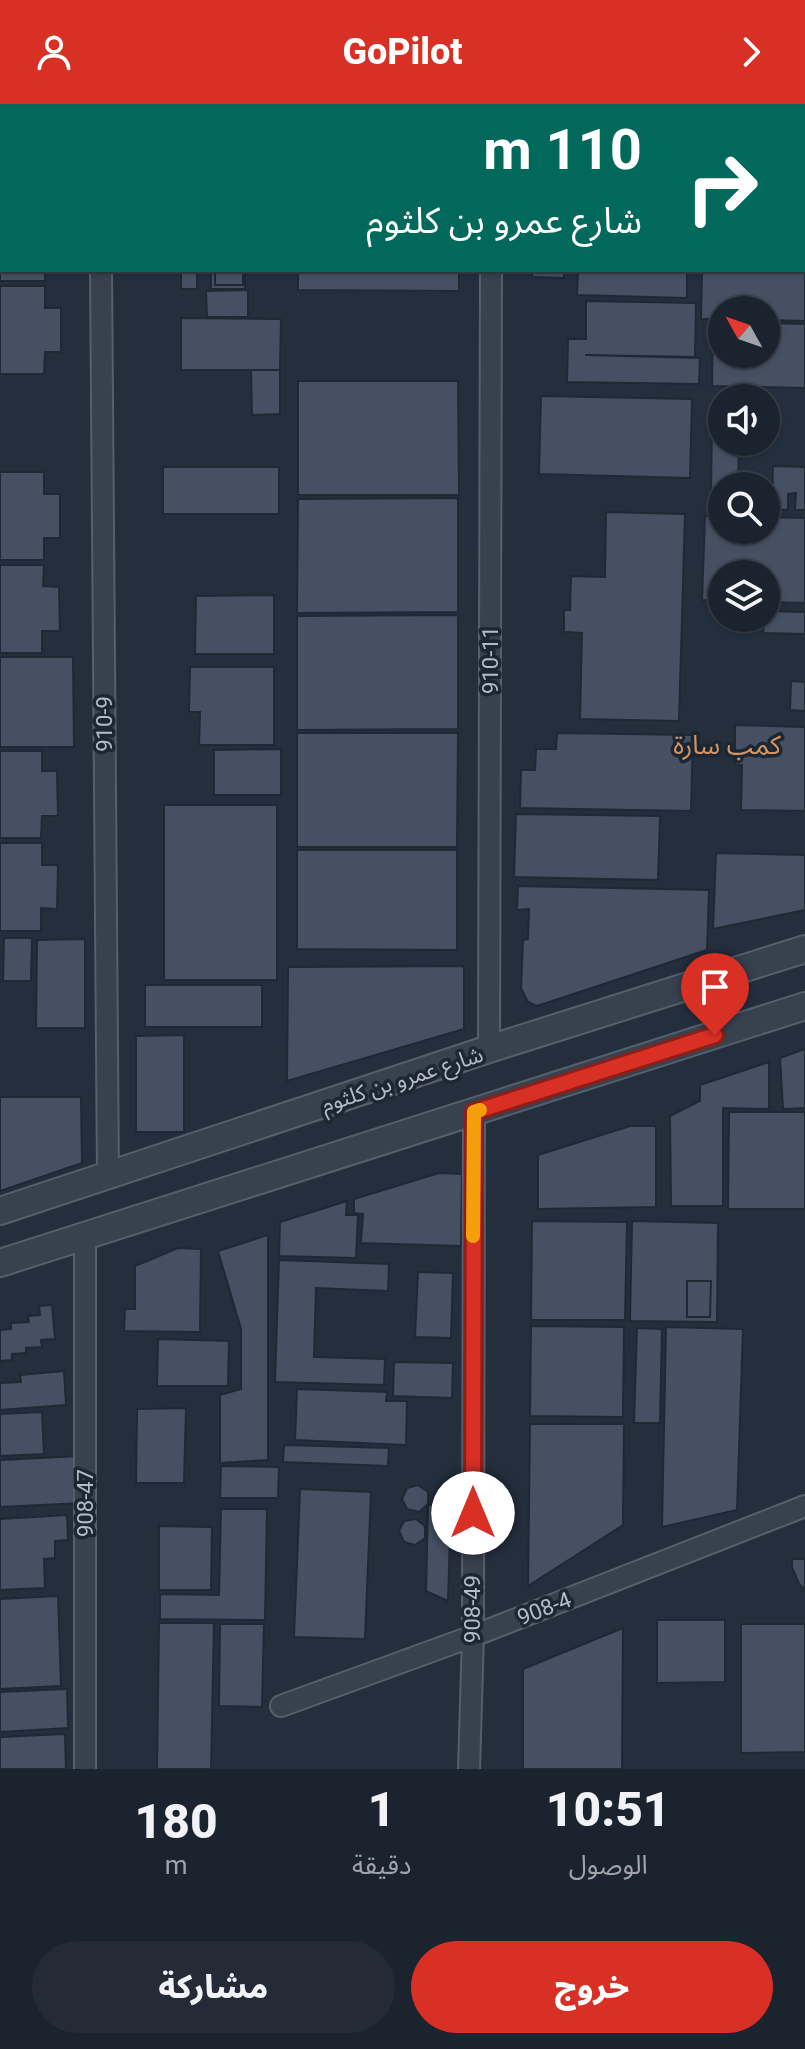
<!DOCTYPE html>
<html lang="ar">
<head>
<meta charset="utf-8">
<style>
	:root { --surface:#1b232e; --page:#242b36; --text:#f1f3f6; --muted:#a0a4aa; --line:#39404a; --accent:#d93025 }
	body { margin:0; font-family:Roboto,"Noto Sans Arabic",sans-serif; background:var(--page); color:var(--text); direction:rtl; height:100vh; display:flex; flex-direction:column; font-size:30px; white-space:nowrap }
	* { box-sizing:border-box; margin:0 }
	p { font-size:26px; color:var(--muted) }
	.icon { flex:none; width:44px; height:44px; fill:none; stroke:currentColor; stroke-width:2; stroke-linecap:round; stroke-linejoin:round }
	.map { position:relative; height:1665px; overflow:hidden; direction:ltr }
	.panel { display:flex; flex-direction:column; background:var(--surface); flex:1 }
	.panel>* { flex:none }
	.top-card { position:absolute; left:0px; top:0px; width:806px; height:168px; box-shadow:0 2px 6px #0004,0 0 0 2px var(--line); direction:rtl; background:#00695c; color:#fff; overflow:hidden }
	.needle { width:52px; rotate:310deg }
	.buttons { position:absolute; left:708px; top:192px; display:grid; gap:16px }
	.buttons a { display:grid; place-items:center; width:72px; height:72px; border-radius:50%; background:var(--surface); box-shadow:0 2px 6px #0004,0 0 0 2px var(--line); font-size:40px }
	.pin { position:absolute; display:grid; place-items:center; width:68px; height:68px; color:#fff; margin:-82px -34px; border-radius:50% 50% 50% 0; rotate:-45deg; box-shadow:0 0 8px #0007 }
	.pin .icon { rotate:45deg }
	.me { position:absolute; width:88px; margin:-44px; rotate:0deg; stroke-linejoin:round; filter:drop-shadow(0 0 6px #0008) }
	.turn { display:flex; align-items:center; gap:28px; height:168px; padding:0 32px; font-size:36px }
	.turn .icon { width:104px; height:104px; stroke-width:2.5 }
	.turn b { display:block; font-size:56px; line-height:68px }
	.eta { display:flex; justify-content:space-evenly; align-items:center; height:136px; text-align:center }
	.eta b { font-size:48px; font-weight:800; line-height:56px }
	.primary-button { display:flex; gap:16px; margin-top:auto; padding:16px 32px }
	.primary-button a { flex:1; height:92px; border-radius:48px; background:var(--accent); color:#fff; font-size:32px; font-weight:800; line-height:92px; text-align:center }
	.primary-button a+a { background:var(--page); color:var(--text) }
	header { display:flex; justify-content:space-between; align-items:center; height:104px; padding:0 32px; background:var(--accent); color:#fff; font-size:36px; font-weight:800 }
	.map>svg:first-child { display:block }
</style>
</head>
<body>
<header><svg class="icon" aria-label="forward" viewBox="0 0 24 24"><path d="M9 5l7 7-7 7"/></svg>GoPilot<svg class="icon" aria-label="person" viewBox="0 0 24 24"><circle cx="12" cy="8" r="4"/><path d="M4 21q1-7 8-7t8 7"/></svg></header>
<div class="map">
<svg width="805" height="1665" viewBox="0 0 805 1665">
	<rect width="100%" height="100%" fill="#242f3e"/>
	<path fill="#455162" stroke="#1f2835" stroke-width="2" d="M0 0H46L2 2V84Z
		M134 0H271V2H134Z
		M299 0H459L299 2Z
		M417 0H453V2H417Z
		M607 0H695L607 2Z
		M708 0H781L708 2Z
		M804 11H805V149H804Z
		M0 89 2 166H45V177H0Z
		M805 158V217L766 216V206H722V215H701L702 166H804Z
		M181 166H197V185H181Z
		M211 166H245V185H211Z
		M215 166H243V181H215Z
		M298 166H459V187L298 186Z
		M532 166H564V174L532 173Z
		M578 166H687V194L577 191Z
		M0 182H45V204H61V248H45L44 270H0Z
		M248 186V213H207L206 187Z
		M586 197 696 199 695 253 585 251 700 254 699 280 567 278 568 235H586Z
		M181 214 281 215 280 266H181Z
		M713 218H722V250H766V219L805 220V284L712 282Z
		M251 266H280V310L252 311Z
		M298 277H458L459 391H298Z
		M541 292 692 295 690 374 539 370Z
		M712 321H722V338H739L738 382H722V386H711Z
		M773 362 805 363V406H795L796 389 788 390V406L772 405Z
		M163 363H279V410H163Z
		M0 368H44V390H60V434H44V456H0Z
		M458 394V508L297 509 298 395Z
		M606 408 685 410 679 617 580 615 582 529 564 528V506H570L571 472 605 473Z
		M705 412H722V426H766V413L805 414V499L766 498V470H722V497L702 496Z
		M0 461H44L43 482 59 483 60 527H42V549H0Z
		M274 491V550H195L196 492Z
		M766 507 805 508V530L763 529Z
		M458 511V625L297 626V512Z
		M0 553H73L74 643H0Z
		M190 563H274V641H199L200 608H189Z
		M791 577 805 578V607L790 606Z
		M735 621 805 623V707L741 706 742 661H735Z
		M297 629H458L457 743H297Z
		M557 629 693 631 691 707 520 704 521 666H535L536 645H556Z
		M281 645V691H214V646Z
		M0 647H42V667H57L58 712H42L41 734H0Z
		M164 701H277V876H164Z
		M516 710 660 712 658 776 514 773Z
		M0 739H42V761H58L57 805 41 804V827H0Z
		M297 746H457V846L297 845Z
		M716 749 805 751V806L713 825Z
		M518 782 709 786 707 846 537 902 528 898 521 884 523 836 528 835 529 805 517 806Z
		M4 834H32L31 877H3Z
		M85 835V924H36L37 836Z
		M464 862V925L287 977 288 863Z
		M145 881H262V923H145Z
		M184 931V1028H136V932Z
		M805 945V1004L783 1005 780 954Z
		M769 958V1005L723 1004V1102H671L670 1012 700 997V981Z
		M0 993H81L82 1059 0 1087Z
		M729 1008H805V1105H728Z
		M630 1022H656V1103L538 1105V1051Z
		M439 1069 462 1070 461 1142 361 1139 363 1110 354 1109V1095Z
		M347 1097 346 1111H358L356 1154 279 1152 280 1118Z
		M532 1117 627 1118 625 1216H531Z
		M632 1117 718 1119 717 1218 630 1217Z
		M268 1131V1356L220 1359V1291L241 1285V1225L218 1147Z
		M178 1144 201 1145 200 1228 124 1227 125 1205H135V1162Z
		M279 1156 389 1160 388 1187 316 1184 314 1253 385 1255 384 1281 275 1278Z
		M418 1168 453 1169 451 1234 415 1233Z
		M687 1177H711L710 1213H687Z
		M52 1201 55 1235 41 1236 42 1243 26 1244V1249L12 1250V1256L1 1257 0 1261V1226L11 1225V1219L29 1218 28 1212 40 1211 39 1202Z
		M531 1222 624 1223 623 1313 530 1312Z
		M666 1223 743 1225 737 1406 662 1423Z
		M637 1224 662 1225 660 1319H634Z
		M158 1235 229 1237 228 1282H157Z
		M394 1258 453 1259 452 1294 393 1292Z
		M64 1267 66 1301 0 1306V1279L21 1278 20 1271Z
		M297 1285 387 1288 386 1297H407L406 1341 295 1336Z
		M186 1304 184 1379H136L137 1305Z
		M42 1308 44 1350 0 1352V1310Z
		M530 1320H624L623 1421 528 1482Z
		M284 1341 389 1344 388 1362 283 1358Z
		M80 1352 82 1399 0 1403V1356Z
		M221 1362 279 1363 278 1394H220Z
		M418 1381 428 1388V1400L419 1408 407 1405 402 1395 407 1384Z
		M300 1385 371 1388 365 1535 294 1533Z
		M428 1401H451L448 1497 426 1487Z
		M221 1405H267L265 1516 160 1515V1490L219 1491Z
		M67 1411 68 1436 55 1437V1454L44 1455 45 1484 0 1486V1415Z
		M416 1415 425 1422V1434L415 1441 404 1438 399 1427 404 1417Z
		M159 1422 212 1423 211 1486H159Z
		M792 1455H805V1486L799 1480 792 1463Z
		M58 1492 61 1582 0 1585V1495Z
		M657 1516H725V1578L657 1579Z
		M159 1519H214L211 1665H157Z
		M220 1520H264L262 1603 219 1602Z
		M741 1520H805V1648L741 1649Z
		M623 1524 622 1665H523V1565Z
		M67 1585 68 1624 0 1628V1588Z
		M65 1630 66 1665H0V1633Z"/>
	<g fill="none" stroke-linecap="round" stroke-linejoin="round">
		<g stroke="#565f6c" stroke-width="24">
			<path id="minor" d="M100 0V2
				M491 2V0
				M101 166 108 1073
				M489 945 491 166
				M85 1133V1665
				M281 1602 473 1532 805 1402
				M469 1665 473 1532 474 1008"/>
		</g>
		<g stroke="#565f6c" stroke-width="30">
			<path id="tertiary" d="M0 1107 489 945 805 845
				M0 1159 805 902"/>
		</g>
		<use href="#minor" stroke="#38414e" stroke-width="20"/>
		<use href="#tertiary" stroke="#38414e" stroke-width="26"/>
	</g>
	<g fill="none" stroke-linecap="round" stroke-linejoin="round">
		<g stroke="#8d1f18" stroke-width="20">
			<path id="route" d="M473 1409 474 1008 715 931"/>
		</g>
		<use href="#route" stroke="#d93025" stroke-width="14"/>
		<path stroke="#f59e0b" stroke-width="14" d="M473 1132 474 1008 480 1006"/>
	</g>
	<g text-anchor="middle" stroke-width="7" stroke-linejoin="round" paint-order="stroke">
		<g font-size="22" fill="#b4bcc9" stroke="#1d2633">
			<text transform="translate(490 556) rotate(-90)" y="8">910-11</text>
			<text transform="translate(104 620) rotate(-90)" y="8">910-9</text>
			<text transform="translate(402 975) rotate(-18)" y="8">شارع عمرو بن كلثوم</text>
			<text transform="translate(85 1399) rotate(-90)" y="8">908-47</text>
			<text transform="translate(544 1504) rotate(-21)" y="8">908-4</text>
			<text transform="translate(472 1505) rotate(-90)" y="8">908-49</text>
		</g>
		<g font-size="26" fill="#d59563" stroke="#1d2633">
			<text x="727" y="650">كمب سارة</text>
		</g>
	</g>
</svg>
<div class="buttons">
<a><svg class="needle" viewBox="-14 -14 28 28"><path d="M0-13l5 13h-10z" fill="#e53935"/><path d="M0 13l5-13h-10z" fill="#a0a4aa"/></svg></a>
<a><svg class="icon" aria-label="sound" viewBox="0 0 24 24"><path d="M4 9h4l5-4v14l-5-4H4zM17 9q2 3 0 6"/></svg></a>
<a><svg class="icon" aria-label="search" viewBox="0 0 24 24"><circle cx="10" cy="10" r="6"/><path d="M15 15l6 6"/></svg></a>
<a><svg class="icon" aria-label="layers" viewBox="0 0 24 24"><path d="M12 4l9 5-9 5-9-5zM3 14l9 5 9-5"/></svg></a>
</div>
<div class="pin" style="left:715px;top:931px;background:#d93025"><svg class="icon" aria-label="arrive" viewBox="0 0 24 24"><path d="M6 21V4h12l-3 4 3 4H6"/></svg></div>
<svg class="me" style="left:473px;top:1409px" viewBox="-20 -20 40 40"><circle r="19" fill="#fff"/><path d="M0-13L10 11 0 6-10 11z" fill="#d93025"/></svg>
<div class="top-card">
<div class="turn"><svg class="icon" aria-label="right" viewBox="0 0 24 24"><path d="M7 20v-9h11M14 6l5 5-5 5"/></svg><div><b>110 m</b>شارع عمرو بن كلثوم</div></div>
</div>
</div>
<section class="panel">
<div class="eta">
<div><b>10:51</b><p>الوصول</p></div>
<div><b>1</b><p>دقيقة</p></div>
<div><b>180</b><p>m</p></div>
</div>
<div class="primary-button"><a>خروج</a><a>مشاركة</a></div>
</section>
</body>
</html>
